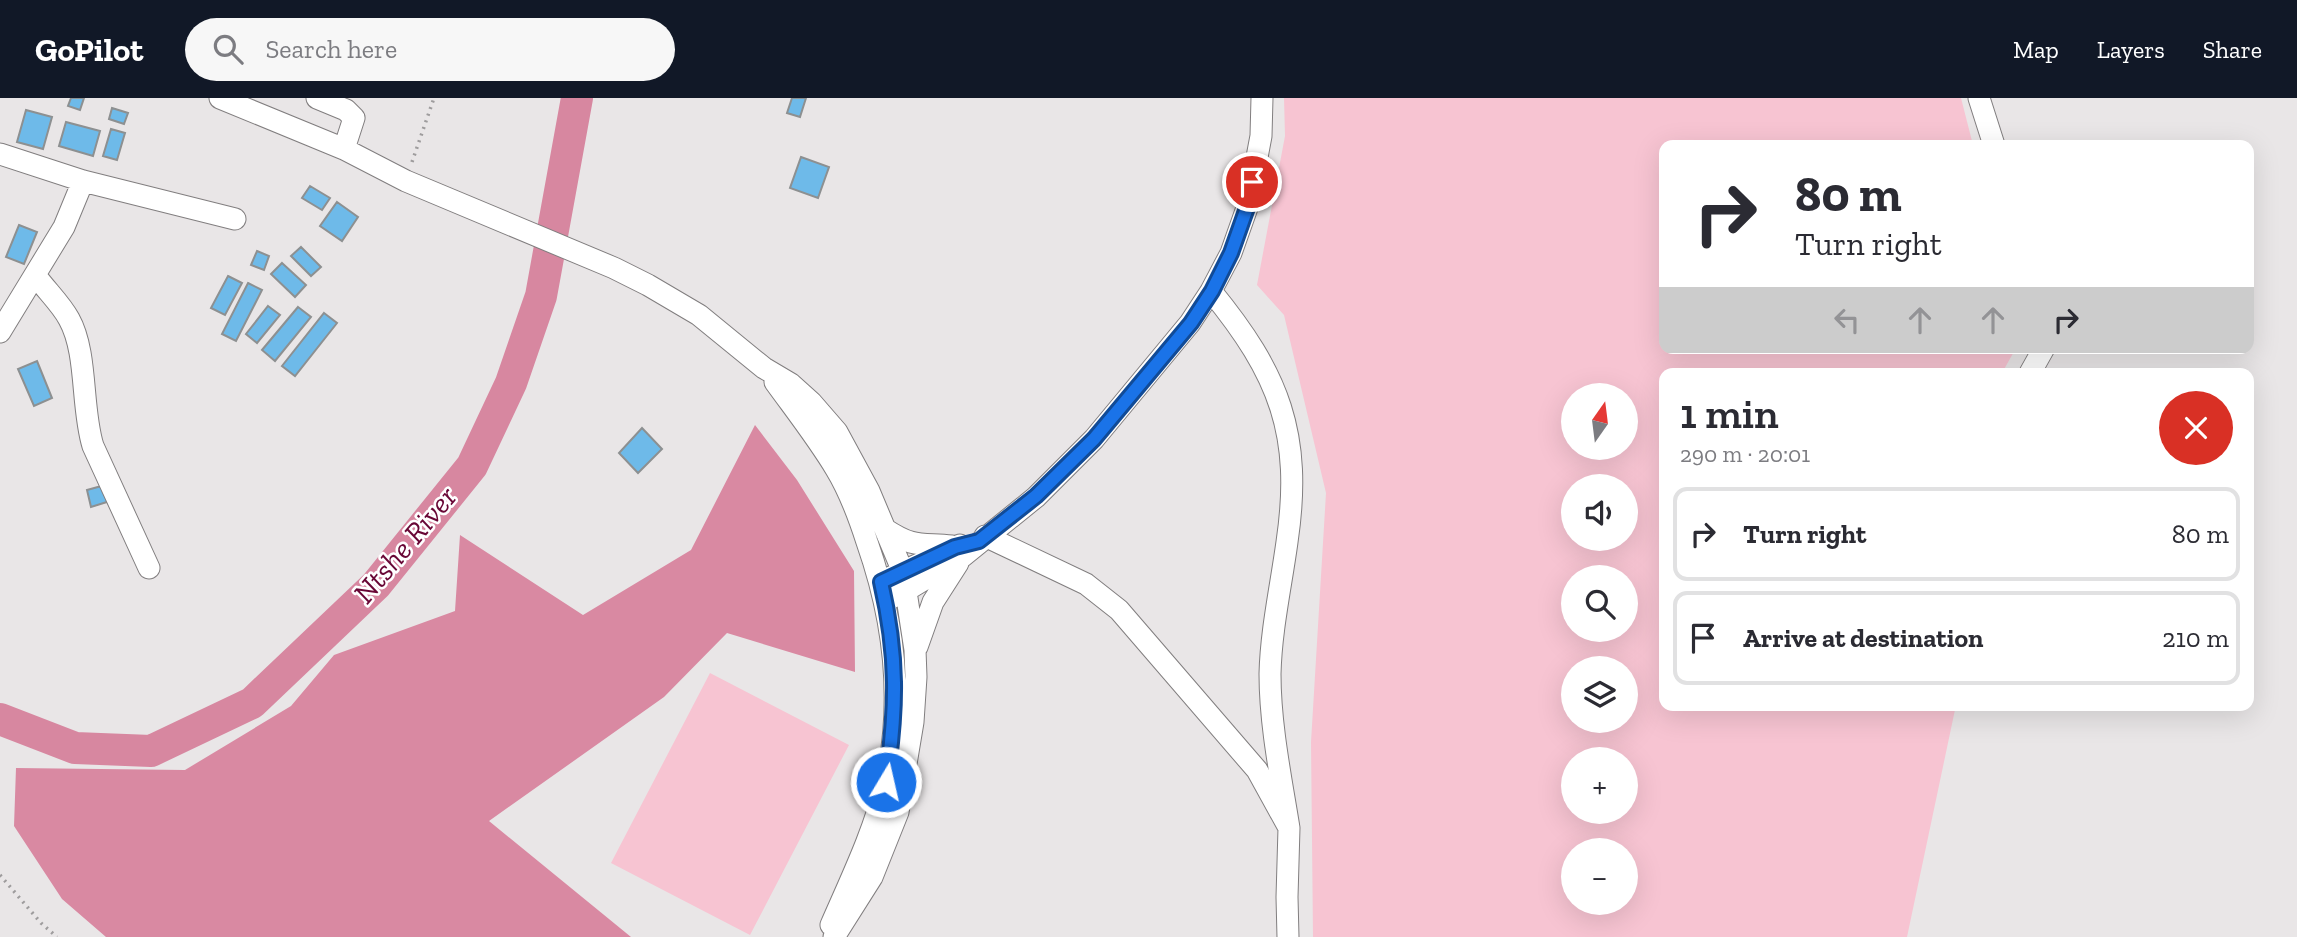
<!DOCTYPE html>
<html lang="en">
<head>
<meta charset="utf-8">
<style>
	:root { --surface:#fff; --page:#f7f7f7; --text:#2b2b33; --muted:#7c7c81; --line:#e1e1e2; --accent:#111827 }
	body { margin:0; font-family:"Zilla Slab",serif; background:var(--page); color:var(--text); height:100vh; display:flex; flex-direction:column; font-size:26px; white-space:nowrap }
	* { box-sizing:border-box; margin:0 }
	p { font-size:23px; color:var(--muted) }
	.icon { flex:none; width:38px; height:38px; fill:none; stroke:currentColor; stroke-width:2; stroke-linecap:round; stroke-linejoin:round }
	.map { position:relative; flex:1; overflow:hidden }
	.sheet { position:absolute; left:1659px; top:270px; width:595px; height:343px; display:flex; flex-direction:column; background:var(--surface); border-radius:14px; box-shadow:0 7px 28px #0002 }
	.sheet>* { flex:none }
	.banner { position:absolute; left:1659px; top:42px; width:595px; height:214px; border-radius:14px; box-shadow:0 7px 28px #0002; background:#fff; color:var(--text); overflow:hidden }
	.needle { width:46px; rotate:14deg }
	.controls { position:absolute; left:1561px; top:285px; display:grid; gap:14px }
	.controls a { display:grid; place-items:center; width:77px; height:77px; border-radius:50%; background:var(--surface); box-shadow:0 7px 28px #0002; font-size:35px }
	.pin { position:absolute; display:grid; place-items:center; width:60px; height:60px; color:#fff; margin:-30px; border:4px solid #fff; border-radius:50%; box-shadow:0 2px 7px #0007 }
	.me { position:absolute; width:77px; margin:-38px; rotate:9deg; stroke-linejoin:round; filter:drop-shadow(0 0 5px #0008) }
	.turn { display:flex; align-items:center; gap:24px; height:147px; padding:0 21px; font-size:32px }
	.turn .icon { width:91px; height:91px; stroke-width:2.5 }
	.turn b { display:block; font-size:49px; line-height:60px }
	.lanes { display:flex; align-items:center; height:66px; padding:0 21px; background:#0003; justify-content:center; gap:35px; direction:ltr }
	.lanes .off { opacity:.35 }
	.round { display:grid; place-items:center; flex:none; width:74px; height:74px; border-radius:37px; background:var(--page) }
	.overview { display:flex; align-items:center; justify-content:space-between; height:119px; padding:0 21px }
	h1 { font-size:42px; font-weight:600; line-height:52px }
	ul { padding:0; list-style:none }
	li { display:flex; align-items:center; gap:21px; height:94px; margin:0 14px 10px; padding:0 7px; border:4px solid var(--line); border-radius:14px }
	li div { flex:1 }
	li b { display:block; font-size:26px }
	li em { font-style:normal }
	header { display:flex; align-items:center; gap:42px; box-sizing:border-box; height:98px; padding:0 35px; background:var(--accent); color:#fff }
	header strong { font-size:33px }
	nav { display:flex; gap:38px; margin-inline-start:auto; font-size:24px }
	.search { width:490px; height:63px; background:var(--page); display:flex; align-items:center; gap:18px; box-sizing:border-box; padding:0 24px; border-radius:38px; color:var(--muted); font-size:26px }
	.map>svg:first-child { display:block }
</style>
</head>
<body>
<header>
<strong>GoPilot</strong>
<div class="search"><svg class="icon" aria-label="search" viewBox="0 0 24 24"><circle cx="10" cy="10" r="6"/><path d="M15 15l6 6"/></svg>Search here</div>
<nav><a>Map</a><a>Layers</a><a>Share</a></nav>
</header>
<div class="map">
<svg width="2297" height="839" viewBox="0 0 2297 839">
	<rect width="100%" height="100%" fill="#e9e6e7"/>
	<path fill="#f7c4d2" fill-rule="evenodd" d="M1284 0H1961L1973 47H1664V250H2016L2002 275H1664V607H1956L1907 839H1313L1311 644 1326 395 1284 217 1257 187 1285 38ZM1573 298H1626V350H1573ZM1573 388H1626V441H1573ZM1573 480H1626V532H1573ZM1573 570H1626V623H1573ZM1573 662H1626V714H1573ZM1573 752H1626V805H1573Z
		M710 575 849 647 750 837 611 765Z"/>
	<path fill="#d989a2" d="M755 327 797 382 854 473 855 574 727 535 664 599 489 723 631 839H106L62 801 14 728 16 670 185 672 291 608 334 557 455 513 460 437 583 517 691 452Z"/>
	<g fill="none" stroke-linecap="round" stroke-linejoin="round">
		<path stroke="#d787a0" stroke-width="32" d="M0 621 75 650 151 653 252 605 376 487 472 368 511 285 541 198 577 0"/>
	</g>
	<path fill="#6ebae9" stroke="#8d9091" stroke-width="2" d="M71 0H84L80 12 68 8Z
		M792 0H806L800 19 787 15Z
		M112 10 128 15 124 26 109 21Z
		M26 12 52 19 43 51 17 44Z
		M66 24 100 33 93 58 59 48Z
		M111 31 125 35 117 62 103 58Z
		M801 59 829 69 818 100 790 90Z
		M310 88 330 100 322 112 302 100Z
		M337 104 358 119 342 143 320 128Z
		M19 127 37 134 24 166 6 159Z
		M301 149 321 169 311 178 291 158Z
		M257 153 269 158 264 172 251 167Z
		M282 165 306 187 295 199 271 176Z
		M228 178 242 185 225 217 211 210Z
		M248 185 262 192 236 243 222 236Z
		M268 208 280 217 257 245 246 236Z
		M298 209 311 219 275 263 262 252Z
		M324 215 337 225 295 278 282 268Z
		M37 263 52 300 34 308 18 271Z
		M642 330 662 351 638 375 619 355Z
		M105 387 110 403 91 409 87 392Z"/>
	<g fill="none" stroke-linecap="round" stroke-linejoin="round">
		<g stroke="#817e7f" stroke-width="23">
			<path id="minor" d="M220 0 344 51 406 83 614 170 648 187 699 217 764 270 791 286 811 304 837 334 869 393 903 474 915 552 916 579 913 624 898 714 872 779 834 839
				M317 0 346 12 354 20 344 51
				M1979 0 1994 47
				M0 56 83 83 235 121
				M36 178C46 192 61 206 69 221 88 255 81 310 93 348L149 470
				M1211 193C1279 276 1303 336 1287 444 1281 488 1271 532 1270 576 1270 627 1281 680 1289 730
				M0 234 64 129 83 83
				M2030 275 2044 250
				M775 284C796 313 818 341 836 371 850 394 859 419 867 444 894 521 904 603 886 684 874 734 851 781 831 827
				M885 431C914 450 919 445 952 448
				M985 438 1086 486 1119 512 1257 672 1289 730 1287 799 1288 839
				M891 479 960 447
				M885 503 907 492 963 458 1036 399 1094 341 1190 225 1211 193 1231 155 1248 107 1261 38 1262 0
				M917 549 933 504 958 465"/>
		</g>
		<path stroke="#9e9c9d" stroke-width="3.5" stroke-dasharray="2 5" stroke-linecap="butt" d="M412 64 434 0
			M0 777 41 825 57 839"/>
		<use href="#minor" stroke="#fff" stroke-width="21"/>
	</g>
	<g fill="none" stroke-linecap="round" stroke-linejoin="round">
		<g stroke="#114b97" stroke-width="18">
			<path id="route" d="M886 684C897 610 898 558 881 484L955 449 979 443 1036 398 1094 341 1191 225 1212 193 1231 155 1248 107 1252 84"/>
		</g>
		<use href="#route" stroke="#1a73e8" stroke-width="12"/>
	</g>
	<g text-anchor="middle" stroke-width="5" stroke-linejoin="round" paint-order="stroke">
		<g font-size="30" font-style="italic" fill="#680635" stroke="#fff">
			<text transform="translate(405 447) rotate(-50)" y="10">Ntshe River</text>
		</g>
	</g>
</svg>
<div class="controls">
<a><svg class="needle" viewBox="-14 -14 28 28"><path d="M0-13l5 13h-10z" fill="#e53935"/><path d="M0 13l5-13h-10z" fill="#7c7c81"/></svg></a>
<a><svg class="icon" aria-label="sound" viewBox="0 0 24 24"><path d="M4 9h4l5-4v14l-5-4H4zM17 9q2 3 0 6"/></svg></a>
<a><svg class="icon" aria-label="search" viewBox="0 0 24 24"><circle cx="10" cy="10" r="6"/><path d="M15 15l6 6"/></svg></a>
<a><svg class="icon" aria-label="layers" viewBox="0 0 24 24"><path d="M12 4l9 5-9 5-9-5zM3 14l9 5 9-5"/></svg></a>
<a>+</a>
<a>−</a>
</div>
<div class="pin" style="left:1252px;top:84px;background:#d93025"><svg class="icon" aria-label="arrive" viewBox="0 0 24 24"><path d="M6 21V4h12l-3 4 3 4H6"/></svg></div>
<svg class="me" style="left:886px;top:684px" viewBox="-20 -20 40 40"><circle r="17" fill="#1a73e8" stroke="#fff" stroke-width="3"/><path d="M0-11L8 9 0 5-8 9z" fill="#fff"/></svg>
<div class="banner">
<div class="turn"><svg class="icon" aria-label="right" viewBox="0 0 24 24"><path d="M7 20v-9h11M14 6l5 5-5 5"/></svg><div><b>80 m</b>Turn right</div></div>
<div class="lanes"><svg class="icon off" aria-label="left" viewBox="0 0 24 24"><path d="M17 20v-9H6M10 6l-5 5 5 5"/></svg><svg class="icon off" aria-label="ahead" viewBox="0 0 24 24"><path d="M12 20V5M6 11l6-6 6 6"/></svg><svg class="icon off" aria-label="ahead" viewBox="0 0 24 24"><path d="M12 20V5M6 11l6-6 6 6"/></svg><svg class="icon" aria-label="right" viewBox="0 0 24 24"><path d="M7 20v-9h11M14 6l5 5-5 5"/></svg></div>
</div>
<section class="sheet">
<div class="overview"><div><h1>1 min</h1><p>290 m · 20:01</p></div><a class="round" style="background:#d93025;color:#fff"><svg class="icon" aria-label="close" viewBox="0 0 24 24"><path d="M6 6l12 12M18 6L6 18"/></svg></a></div>
<ul>
<li><svg class="icon" aria-label="right" viewBox="0 0 24 24"><path d="M7 20v-9h11M14 6l5 5-5 5"/></svg><div><b>Turn right</b></div><em>80 m</em></li>
<li><svg class="icon" aria-label="arrive" viewBox="0 0 24 24"><path d="M6 21V4h12l-3 4 3 4H6"/></svg><div><b>Arrive at destination</b></div><em>210 m</em></li>
</ul>
</section>
</div>
</body>
</html>
